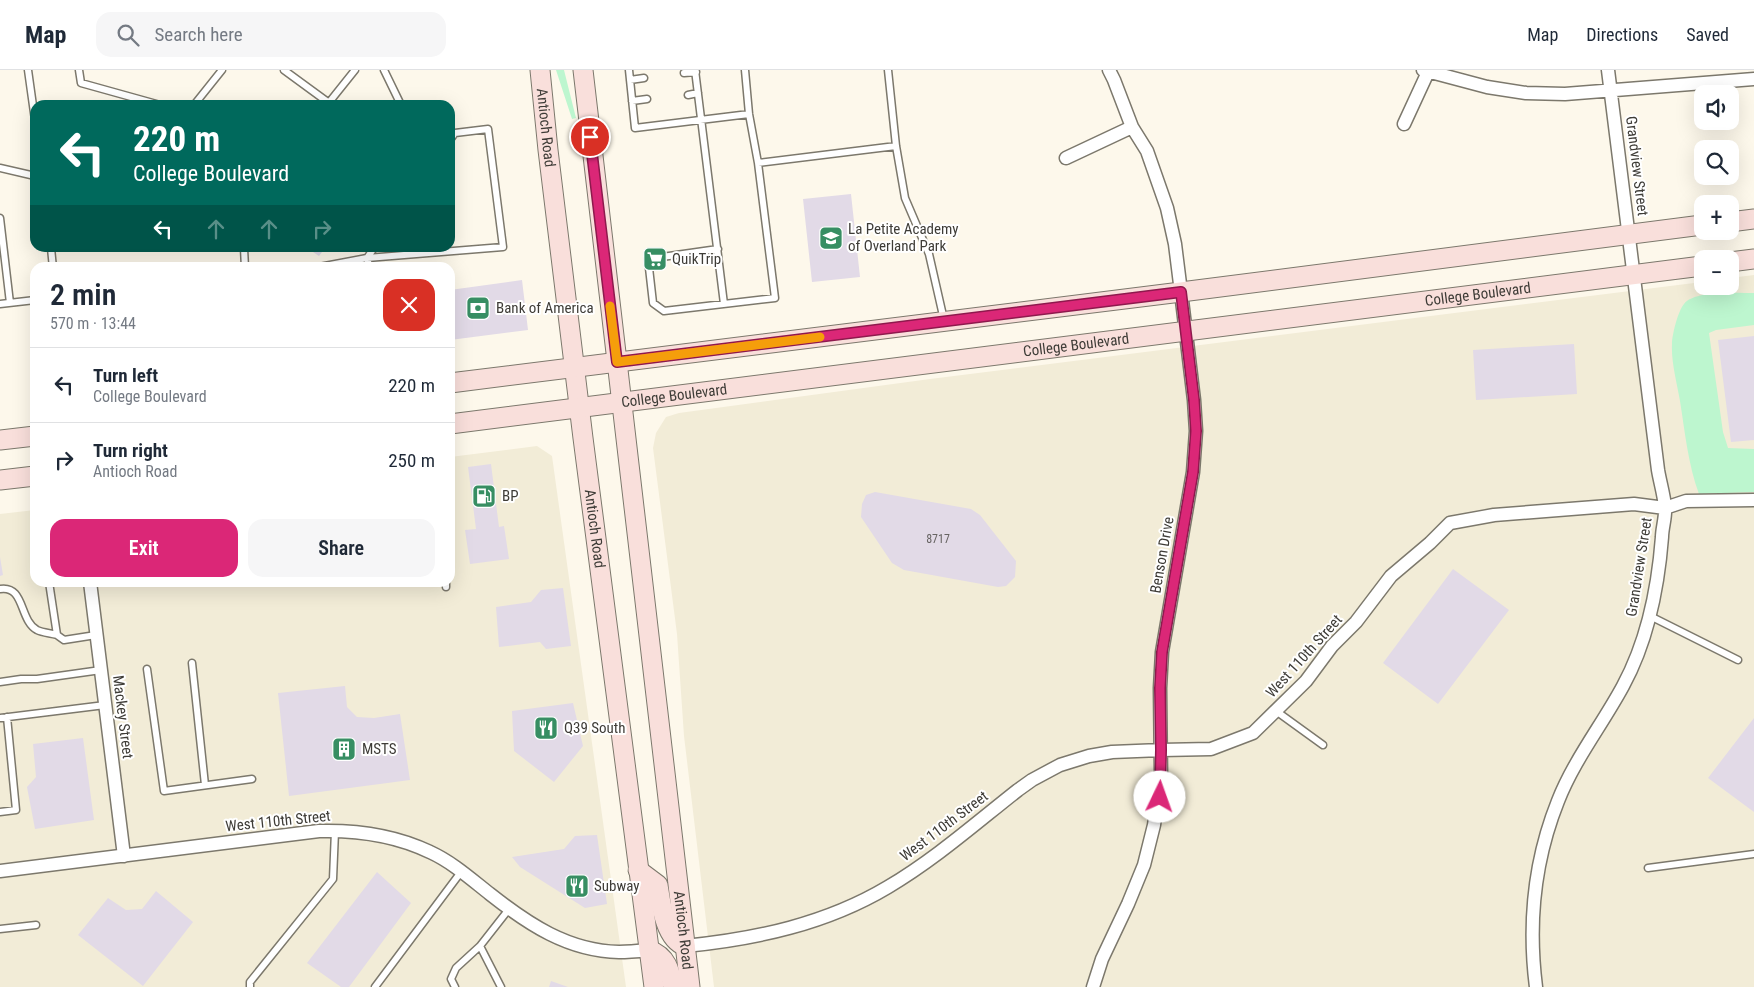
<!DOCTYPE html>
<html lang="en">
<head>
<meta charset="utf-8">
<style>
	:root { --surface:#fff; --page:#f6f6f7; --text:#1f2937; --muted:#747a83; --line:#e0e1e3; --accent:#db2777 }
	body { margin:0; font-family:"Roboto Condensed",sans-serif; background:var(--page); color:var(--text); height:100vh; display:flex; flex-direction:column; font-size:19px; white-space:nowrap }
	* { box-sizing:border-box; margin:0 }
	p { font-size:16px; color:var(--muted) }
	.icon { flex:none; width:28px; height:28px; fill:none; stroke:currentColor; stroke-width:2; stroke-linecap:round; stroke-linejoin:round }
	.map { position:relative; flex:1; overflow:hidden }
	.panel { position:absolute; left:30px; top:192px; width:425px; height:325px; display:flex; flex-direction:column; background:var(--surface); border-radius:15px; box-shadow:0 5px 20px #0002 }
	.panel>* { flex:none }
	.guide { position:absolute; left:30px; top:30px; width:425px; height:152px; border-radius:15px; box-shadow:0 5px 20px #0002; background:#00695c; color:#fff; overflow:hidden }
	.buttons { position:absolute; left:1694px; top:15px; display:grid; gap:10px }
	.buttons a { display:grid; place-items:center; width:45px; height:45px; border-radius:10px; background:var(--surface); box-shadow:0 5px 20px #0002; font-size:25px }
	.pin { position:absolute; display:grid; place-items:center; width:42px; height:42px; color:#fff; margin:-21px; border:2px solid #fff; border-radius:50%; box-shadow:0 1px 5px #0007 }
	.me { position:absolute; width:55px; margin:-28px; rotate:3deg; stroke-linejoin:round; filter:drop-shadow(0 0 4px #0008) }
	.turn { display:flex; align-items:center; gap:18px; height:105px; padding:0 20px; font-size:22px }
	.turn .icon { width:65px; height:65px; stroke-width:2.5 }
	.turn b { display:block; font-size:35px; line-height:42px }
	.lanes { display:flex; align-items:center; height:48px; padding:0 20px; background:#0003; justify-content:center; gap:25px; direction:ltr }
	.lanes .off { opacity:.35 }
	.round { display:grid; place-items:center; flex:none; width:52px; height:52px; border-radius:15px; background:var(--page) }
	.overview { display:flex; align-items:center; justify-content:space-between; height:85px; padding:0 20px }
	h1 { font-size:30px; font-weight:600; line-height:38px }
	.button { display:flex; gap:10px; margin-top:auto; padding:10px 20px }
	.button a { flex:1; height:58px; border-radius:15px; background:var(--accent); color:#fff; font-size:20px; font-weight:600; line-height:58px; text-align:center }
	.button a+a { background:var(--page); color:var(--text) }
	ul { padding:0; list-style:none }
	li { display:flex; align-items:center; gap:15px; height:75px; padding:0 20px; border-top:1px solid var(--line) }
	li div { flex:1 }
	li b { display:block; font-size:19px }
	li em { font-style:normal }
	header { display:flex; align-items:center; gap:30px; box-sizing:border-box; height:70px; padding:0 25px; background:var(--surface); border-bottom:1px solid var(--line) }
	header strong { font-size:24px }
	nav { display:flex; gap:28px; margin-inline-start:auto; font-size:18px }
	.search { width:350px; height:45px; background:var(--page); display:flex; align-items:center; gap:12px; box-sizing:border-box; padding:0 18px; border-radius:15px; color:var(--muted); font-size:19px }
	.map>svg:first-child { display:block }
</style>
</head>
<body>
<header>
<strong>Map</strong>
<div class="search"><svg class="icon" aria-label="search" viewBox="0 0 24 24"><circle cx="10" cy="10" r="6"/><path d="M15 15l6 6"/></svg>Search here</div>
<nav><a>Map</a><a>Directions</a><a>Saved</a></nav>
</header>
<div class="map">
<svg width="1754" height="917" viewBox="0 0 1754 917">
	<rect width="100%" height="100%" fill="#fdf8eb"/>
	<path fill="#f2ecd7" d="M1754 205V917H714L684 666 677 564 653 378 656 363 666 347 679 343 930 309 1702 212V216H1730V208Z
		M537 376 552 386 626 917H0V444L35 440V512H450V387Z"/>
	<path fill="#bdf6cf" d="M556 0H564L576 48 572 49Z
		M1754 223V255L1716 260 1709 263 1723 362 1728 378 1754 379V422L1699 424C1688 394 1685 362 1680 331 1677 313 1671 292 1672 274 1672 265 1678 241 1684 234 1694 220 1738 223 1754 223Z"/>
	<path fill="#e2dae7" d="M851 124 860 207 812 212 803 129Z
		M307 178H325L319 186Z
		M522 210 528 260 450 270V220Z
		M1754 266V370L1731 372 1718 270Z
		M1574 274 1577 324 1476 330 1473 280Z
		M491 394 499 457 504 456 509 489 470 494 465 460 476 459 468 397Z
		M875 422 971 439 980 445 1016 491 1015 507 1006 516 998 517 904 500 892 493 861 447 862 434 866 425Z
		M0 487 3 505 0 506Z
		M1453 499 1509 540 1438 634 1383 593Z
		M563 518 571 576 546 579 540 572 499 577 496 537 531 532 541 520Z
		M345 616 347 637 357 647 374 648 400 644 410 710 289 726 278 623Z
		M573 633 583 676 554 712 514 681 512 641Z
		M1754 648V742L1708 708Z
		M83 668 94 750 35 759 27 717 36 707 33 674Z
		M597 765 607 834 585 838 520 797 512 787 564 779 575 766Z
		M377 802 411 833 349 917H341L307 893Z
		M156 821 193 852 143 916 78 865 108 828 126 840 142 839Z
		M551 911 568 917H549Z"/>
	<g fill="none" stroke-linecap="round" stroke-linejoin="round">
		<g stroke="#7c786c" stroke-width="9">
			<path id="lane" d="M28 0 35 50
				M79 0 81 13 160 35
				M284 0 329 33
				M384 0 401 35
				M629 0 635 58 749 44
				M695 0 724 234
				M745 0 749 44 758 93 896 76
				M888 0 896 76 905 128 929 184 944 250
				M684 3 696 2
				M630 10 644 8
				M688 25 698 23
				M632 31 647 29
				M194 35 222 0
				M327 35 355 0
				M0 98 35 106
				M0 148 10 233
				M51 178 53 198
				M244 178 245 198
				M718 179 648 189 653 233 664 241 775 228 758 93
				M314 198 367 188 374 178
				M370 198 367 188 503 177 488 59 455 63 450 70
				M0 234 35 230
				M49 512 57 565 64 570 96 565
				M446 512V517
				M0 519C25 515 19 550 37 560 43 563 51 563 57 565
				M1650 546 1738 590
				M192 593 205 715
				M147 599 164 721 252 709
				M0 612 21 609H37L101 600
				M1276 641 1323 675
				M0 648 105 635
				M0 742 16 740 7 647
				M1648 798 1754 784
				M0 859 36 855
				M480 876 501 917
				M250 917V912L333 809 335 761
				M375 917 461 802
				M455 917 451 909 456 898 480 876 509 839"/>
		</g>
		<g stroke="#7c786c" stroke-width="15">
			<path id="street" d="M1423 0 1487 17 1526 23 1565 24 1754 9
				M1404 54 1428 2
				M1066 88 1132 57
				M90 512 124 786
				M0 801 319 761C358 760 395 765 430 782 452 792 471 809 490 824 528 854 568 881 619 882 629 882 639 881 649 880
				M685 876C756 869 826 854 888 817 934 790 976 753 1018 720L1032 710 1060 695 1089 686 1112 682 1161 680 1211 679 1253 663 1306 611 1332 576 1356 552 1391 506 1430 473 1450 453 1494 445 1634 434 1665 438 1686 431 1754 430
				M1093 917 1102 889 1128 834 1144 795 1154 755 1161 707 1160 618 1162 582 1193 402 1196 361 1194 330 1181 222 1175 174 1167 138 1147 81 1132 57 1114 10 1109 0
				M1536 917C1528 854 1534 791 1558 731 1574 690 1602 655 1623 616 1648 570 1658 519 1662 467 1662 458 1666 447 1665 437 1664 425 1660 412 1658 400L1608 0"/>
		</g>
		<g stroke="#7c786c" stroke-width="21">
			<g id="secondary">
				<path id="s1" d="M540 0 548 80 583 368 654 917"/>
				<path id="s2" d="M583 0 690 917"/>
				<path d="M1730 152 1754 149"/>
				<path d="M1730 192 1754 189"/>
				<path d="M450 313 1181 222 1702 155"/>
				<path id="s3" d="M450 354 1702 196"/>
				<path d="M0 370 35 366"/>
				<path d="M0 410 35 406"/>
				<path d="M638 800 658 815C661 834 665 869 685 876"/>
				<path d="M649 880C667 886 670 901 673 917"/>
			</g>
		</g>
		<use href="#lane" stroke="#fff" stroke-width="6"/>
		<use href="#street" stroke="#fff" stroke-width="12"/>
		<use href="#secondary" stroke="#f9dfdb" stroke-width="19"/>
	</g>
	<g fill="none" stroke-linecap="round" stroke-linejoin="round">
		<g stroke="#8e194d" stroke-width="12">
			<path id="route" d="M590 67 617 292 1181 222 1194 330 1196 361 1193 402 1162 582 1160 618 1161 680 1160 727"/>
		</g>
		<use href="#route" stroke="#db2777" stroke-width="9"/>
		<path stroke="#f59e0b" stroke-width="9" d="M610 236 617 292 820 267"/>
	</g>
	<defs>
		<g id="school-square" transform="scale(1.25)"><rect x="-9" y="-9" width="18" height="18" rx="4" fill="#378e63" stroke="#fff"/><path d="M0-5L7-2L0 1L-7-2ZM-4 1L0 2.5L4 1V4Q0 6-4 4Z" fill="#fff"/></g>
		<g id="supermarket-square" transform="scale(1.25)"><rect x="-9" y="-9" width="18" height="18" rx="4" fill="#378e63" stroke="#fff"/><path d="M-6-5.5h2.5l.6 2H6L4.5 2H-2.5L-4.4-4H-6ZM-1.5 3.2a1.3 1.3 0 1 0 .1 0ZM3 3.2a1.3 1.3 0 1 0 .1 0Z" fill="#fff"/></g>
		<g id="bank-square" transform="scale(1.25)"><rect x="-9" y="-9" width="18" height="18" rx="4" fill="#378e63" stroke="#fff"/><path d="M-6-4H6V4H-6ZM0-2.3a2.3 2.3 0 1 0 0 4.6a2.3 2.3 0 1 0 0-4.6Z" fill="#fff"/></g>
		<g id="fuel-square" transform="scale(1.25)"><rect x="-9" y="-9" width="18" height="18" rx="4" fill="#378e63" stroke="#fff"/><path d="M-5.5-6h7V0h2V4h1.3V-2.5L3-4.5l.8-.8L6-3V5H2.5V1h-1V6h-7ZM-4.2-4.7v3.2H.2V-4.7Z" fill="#fff"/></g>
		<g id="restaurant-square" transform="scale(1.25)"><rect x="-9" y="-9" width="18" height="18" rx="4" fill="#378e63" stroke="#fff"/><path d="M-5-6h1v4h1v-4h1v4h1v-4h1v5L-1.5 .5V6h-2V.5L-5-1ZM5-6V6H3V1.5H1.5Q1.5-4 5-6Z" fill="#fff"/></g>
		<g id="building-square" transform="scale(1.25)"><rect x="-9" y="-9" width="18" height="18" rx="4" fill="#378e63" stroke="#fff"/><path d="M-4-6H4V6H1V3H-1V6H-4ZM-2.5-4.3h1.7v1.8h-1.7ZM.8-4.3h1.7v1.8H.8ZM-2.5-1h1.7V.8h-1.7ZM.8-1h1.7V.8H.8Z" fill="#fff"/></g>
	</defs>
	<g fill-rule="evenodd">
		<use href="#school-square" x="831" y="168"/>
		<use href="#supermarket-square" x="655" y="189"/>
		<use href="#bank-square" x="478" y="238"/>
		<use href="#fuel-square" x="484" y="426"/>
		<use href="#restaurant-square" x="546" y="658"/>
		<use href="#building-square" x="344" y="679"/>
		<use href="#restaurant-square" x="577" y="816"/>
	</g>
	<g text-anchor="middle" stroke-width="4" stroke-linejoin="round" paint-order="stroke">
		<g font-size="12" fill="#676463">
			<text x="938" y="473">8717</text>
		</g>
		<g font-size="15" fill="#3e3c37" stroke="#fff">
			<text dy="5" stroke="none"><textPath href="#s1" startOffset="58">Antioch Road</textPath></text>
			<text transform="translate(1637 96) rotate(83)" y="5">Grandview Street</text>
			<text dy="5" stroke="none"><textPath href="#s3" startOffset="1036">College Boulevard</textPath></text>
			<text dy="5" stroke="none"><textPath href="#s3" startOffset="631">College Boulevard</textPath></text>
			<text dy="5" stroke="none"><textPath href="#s3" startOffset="226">College Boulevard</textPath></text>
			<text dy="5" stroke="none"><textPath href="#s1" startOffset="462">Antioch Road</textPath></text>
			<text transform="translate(1162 485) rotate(-80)" y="5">Benson Drive</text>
			<text transform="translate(1639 497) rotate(-81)" y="5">Grandview Street</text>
			<text transform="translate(1304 586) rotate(-48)" y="5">West 110th Street</text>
			<text transform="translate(123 647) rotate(83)" y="5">Mackey Street</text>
			<text transform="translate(278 751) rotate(-6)" y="5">West 110th Street</text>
			<text transform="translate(944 756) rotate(-37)" y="5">West 110th Street</text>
			<text dy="5" stroke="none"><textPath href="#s2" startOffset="866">Antioch Road</textPath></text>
		</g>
		<g font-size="15" fill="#3e3c37" stroke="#fff" text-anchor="start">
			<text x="848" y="164">La Petite Academy<tspan x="848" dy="17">of Overland Park</tspan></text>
			<text x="672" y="194">QuikTrip</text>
			<text x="496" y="243">Bank of America</text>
			<text x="502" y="431">BP</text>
			<text x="564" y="663">Q39 South</text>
			<text x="362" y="684">MSTS</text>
			<text x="594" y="821">Subway</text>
		</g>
	</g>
</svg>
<div class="buttons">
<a><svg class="icon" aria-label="sound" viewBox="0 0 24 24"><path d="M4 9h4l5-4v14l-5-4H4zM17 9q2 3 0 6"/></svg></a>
<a><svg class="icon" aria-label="search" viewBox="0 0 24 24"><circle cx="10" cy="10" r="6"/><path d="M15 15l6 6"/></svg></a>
<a>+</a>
<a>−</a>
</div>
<div class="pin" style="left:590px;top:67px;background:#d93025"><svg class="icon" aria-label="arrive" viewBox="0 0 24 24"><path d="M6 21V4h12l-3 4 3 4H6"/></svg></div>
<svg class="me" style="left:1160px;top:727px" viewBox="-20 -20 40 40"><circle r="19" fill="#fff"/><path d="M0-13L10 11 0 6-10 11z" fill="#db2777"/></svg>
<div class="guide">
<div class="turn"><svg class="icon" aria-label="left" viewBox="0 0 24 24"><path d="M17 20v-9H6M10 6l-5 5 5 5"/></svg><div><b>220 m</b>College Boulevard</div></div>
<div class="lanes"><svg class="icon" aria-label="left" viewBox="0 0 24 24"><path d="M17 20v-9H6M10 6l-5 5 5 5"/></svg><svg class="icon off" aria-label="ahead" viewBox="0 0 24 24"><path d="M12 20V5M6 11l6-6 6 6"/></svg><svg class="icon off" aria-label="ahead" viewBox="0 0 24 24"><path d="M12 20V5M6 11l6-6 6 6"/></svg><svg class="icon off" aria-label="right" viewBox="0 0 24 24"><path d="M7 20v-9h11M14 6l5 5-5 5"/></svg></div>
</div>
<section class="panel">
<div class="overview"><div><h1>2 min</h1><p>570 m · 13:44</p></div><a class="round" style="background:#d93025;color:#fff"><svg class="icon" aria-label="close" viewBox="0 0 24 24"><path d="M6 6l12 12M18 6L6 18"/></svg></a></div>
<ul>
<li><svg class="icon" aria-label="left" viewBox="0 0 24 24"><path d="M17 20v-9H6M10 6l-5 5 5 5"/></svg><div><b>Turn left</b><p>College Boulevard</p></div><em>220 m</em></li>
<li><svg class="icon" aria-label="right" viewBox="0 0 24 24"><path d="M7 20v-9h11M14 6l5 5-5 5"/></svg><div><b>Turn right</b><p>Antioch Road</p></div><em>250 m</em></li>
</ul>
<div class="button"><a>Exit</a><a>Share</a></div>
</section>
</div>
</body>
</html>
